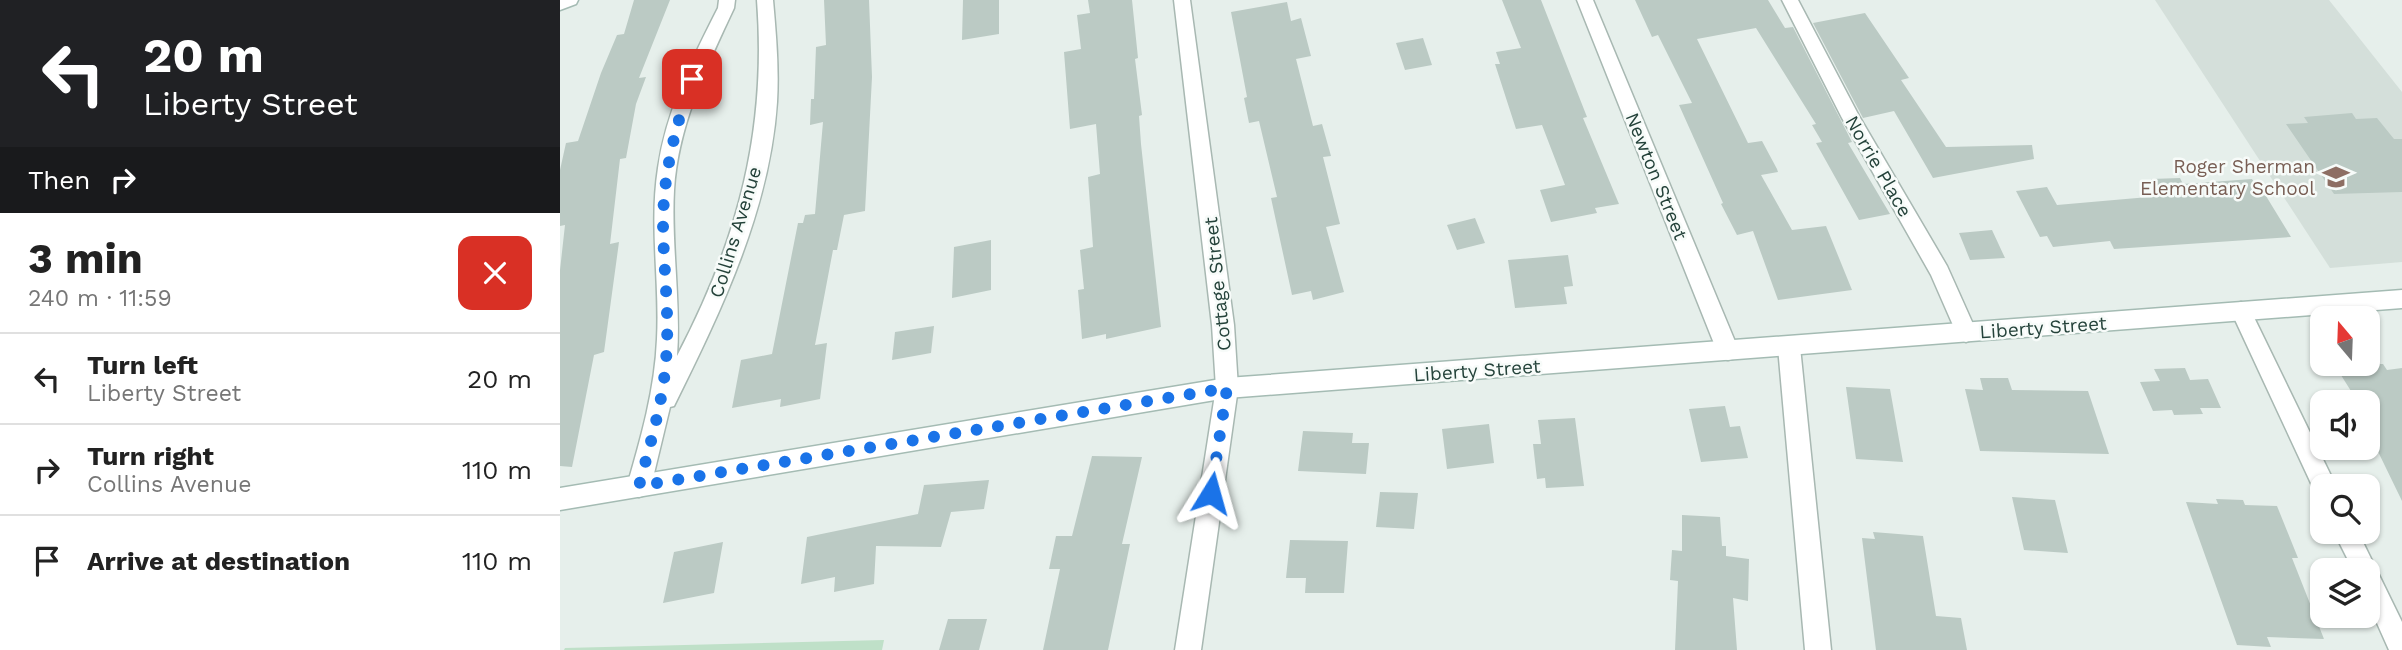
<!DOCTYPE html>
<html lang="en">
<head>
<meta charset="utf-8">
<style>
	:root { --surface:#fff; --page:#f6f6f6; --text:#222; --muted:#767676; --line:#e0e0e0 }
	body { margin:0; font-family:"Work Sans",sans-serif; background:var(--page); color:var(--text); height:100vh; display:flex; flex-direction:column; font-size:26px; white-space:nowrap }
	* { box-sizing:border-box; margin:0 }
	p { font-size:23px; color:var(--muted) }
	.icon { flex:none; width:38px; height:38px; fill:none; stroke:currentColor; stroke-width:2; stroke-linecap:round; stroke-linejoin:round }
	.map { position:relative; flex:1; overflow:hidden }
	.drawer { display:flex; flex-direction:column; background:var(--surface); width:560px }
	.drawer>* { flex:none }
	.top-card { background:#202124; color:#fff; overflow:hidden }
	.needle { width:46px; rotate:341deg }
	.buttons { position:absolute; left:1750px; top:306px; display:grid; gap:14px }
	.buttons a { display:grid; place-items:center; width:70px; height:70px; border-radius:14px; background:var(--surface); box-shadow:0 2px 5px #0004; font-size:35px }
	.pin { position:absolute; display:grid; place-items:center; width:60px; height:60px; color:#fff; margin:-30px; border-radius:14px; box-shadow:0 4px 10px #0006 }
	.me { position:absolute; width:77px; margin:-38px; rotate:8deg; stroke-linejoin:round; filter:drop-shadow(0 0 5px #0008) }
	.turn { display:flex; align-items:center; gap:24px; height:147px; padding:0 28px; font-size:32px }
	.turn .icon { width:91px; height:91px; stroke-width:2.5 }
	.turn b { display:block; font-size:49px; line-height:60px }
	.then { display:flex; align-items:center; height:66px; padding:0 28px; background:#0003; gap:14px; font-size:26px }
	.round { display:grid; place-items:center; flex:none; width:74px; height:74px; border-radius:14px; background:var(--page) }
	.overview { display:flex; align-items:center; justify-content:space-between; height:119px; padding:0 28px }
	h1 { font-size:42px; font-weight:700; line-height:52px }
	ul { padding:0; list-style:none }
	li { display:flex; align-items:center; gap:21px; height:91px; padding:0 28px; border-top:2px solid var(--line) }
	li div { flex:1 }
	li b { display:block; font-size:26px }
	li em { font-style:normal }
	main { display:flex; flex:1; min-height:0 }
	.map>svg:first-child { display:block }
</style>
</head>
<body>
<main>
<section class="drawer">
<div class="top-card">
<div class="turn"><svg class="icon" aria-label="left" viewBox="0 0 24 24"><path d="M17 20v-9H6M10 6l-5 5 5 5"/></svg><div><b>20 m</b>Liberty Street</div></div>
<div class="then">Then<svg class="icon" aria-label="right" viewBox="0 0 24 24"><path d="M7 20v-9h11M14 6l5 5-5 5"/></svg></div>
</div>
<div class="overview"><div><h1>3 min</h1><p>240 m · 11:59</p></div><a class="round" style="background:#d93025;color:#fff"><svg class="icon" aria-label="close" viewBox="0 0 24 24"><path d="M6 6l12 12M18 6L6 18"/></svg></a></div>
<ul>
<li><svg class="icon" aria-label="left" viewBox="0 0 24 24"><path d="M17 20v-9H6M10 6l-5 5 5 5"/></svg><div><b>Turn left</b><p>Liberty Street</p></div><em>20 m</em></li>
<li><svg class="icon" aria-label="right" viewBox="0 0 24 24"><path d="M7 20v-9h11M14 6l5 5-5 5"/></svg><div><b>Turn right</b><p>Collins Avenue</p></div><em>110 m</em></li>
<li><svg class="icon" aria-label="arrive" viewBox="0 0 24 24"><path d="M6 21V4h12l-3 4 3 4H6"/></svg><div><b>Arrive at destination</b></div><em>110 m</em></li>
</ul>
</section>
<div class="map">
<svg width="1842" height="650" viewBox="0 0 1842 650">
	<rect width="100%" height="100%" fill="#e6efeb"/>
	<path fill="#d4dfda" d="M1595 0H1769L1842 92V262L1770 268Z"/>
	<path fill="#bfe0c8" d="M324 640 322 650H4L5 648Z"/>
	<path fill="#bbcac4" d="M74 0H110L79 78 86 77 76 104 66 158 60 159 50 244 59 242 44 352 34 355 12 467 0 466V270L5 225 0 226V170L6 143 18 141 41 73 57 35 64 34Z
		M264 0H309L312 77 305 211 284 215 277 250H273L255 345 267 343 260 399 220 407 221 399 172 408 181 360 212 354 238 223H243L245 215 255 214 263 122 250 125 251 99H254L256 47 266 45Z
		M403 0H439V34L402 40Z
		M528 0H572L578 58 575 59 582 115 579 116 581 144 601 327 546 339V334L522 339 518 290 524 289 520 250 533 247 528 177 540 174 536 124 510 129 504 52 521 49 517 15 530 13Z
		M942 0H981L1027 117 1023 118 1059 204 1035 208 1037 213 991 222 980 190 1005 185 982 125 956 129 935 64H940L936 52 961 48Z
		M1075 0H1208L1225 28 1233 27 1292 142 1288 143 1330 214 1299 220 1256 143 1262 142 1252 125 1256 124 1196 28 1137 39 1188 143 1202 141 1217 169 1218 172 1201 175 1232 230 1266 226 1292 290 1218 300 1193 231 1177 235 1161 204 1163 203 1119 105 1132 103 1098 35 1092 37Z
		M727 2 731 21 741 18 751 56 736 59 753 126 762 124 771 156 763 157 780 224 766 227 784 292 753 300 751 291 732 295 711 198 717 197 699 121 689 123 684 98 687 97 671 12Z
		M1305 13 1349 78 1341 80 1386 147 1472 145 1474 159 1373 178 1334 111 1303 118 1253 23Z
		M863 38 872 65 845 70 836 43Z
		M1792 113 1796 119 1817 118 1834 139H1842V192L1774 194 1726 124 1748 123 1744 117Z
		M1620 178 1623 184 1692 179 1700 193 1706 196 1731 237 1554 249 1550 241 1493 247 1487 236 1480 237 1456 191 1487 187 1497 205 1600 196 1591 179Z
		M915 218 925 243 897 250 887 225Z
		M1432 230 1445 258 1410 260 1399 233Z
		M431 240V290L392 298 394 247Z
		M1008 255 1013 286 1004 287 1007 304 955 308 948 260Z
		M374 326 371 353 332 360 335 332Z
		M1774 364H1823L1827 370 1842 368V501L1808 431V398L1796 399Z
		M1625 368 1630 380 1648 379 1661 408H1640L1643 414 1614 415 1612 410 1593 411 1580 382 1600 381 1594 369Z
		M1420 378H1448L1452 390 1528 391 1549 454 1420 451 1405 389 1423 390Z
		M1286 387 1330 389 1343 462 1296 459Z
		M1165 406 1170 427 1180 426 1188 458 1141 462 1129 409Z
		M1015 418 1024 486 986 488 985 478 977 479 973 444H981L978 420Z
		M929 424 934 463 887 469 882 429Z
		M743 431 793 433 792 443H809L806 474 738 471Z
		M532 456 582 457 562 544H570L548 650H483L500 569H489L496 536H512Z
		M429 480 424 509 391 512 381 547 316 546 314 584 274 592 275 577 241 584 247 537 358 514 364 485Z
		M820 492 858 493 854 529 816 527Z
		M1452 497 1495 500 1508 553 1464 550Z
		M1656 499 1683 500 1685 505 1717 506 1738 558H1732L1764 639 1707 637 1711 647 1677 645 1626 502 1658 504Z
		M1122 515 1160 517 1162 546H1166V556L1189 559 1188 601 1173 598 1177 650H1115L1118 581 1110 580 1112 550 1122 551Z
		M1313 532 1363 536 1376 616 1401 618 1407 650H1316L1302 538 1315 539Z
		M730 540 788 541 784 593H745L746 578H726Z
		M163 542 154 593 103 603 114 552Z
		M388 619H427L419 650H379Z"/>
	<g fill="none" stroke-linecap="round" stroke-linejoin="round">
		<g stroke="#a8b8b2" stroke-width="3">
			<path id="street" d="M159 0H175L174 8C147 66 118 125 114 190 111 245 121 301 117 356 178 240 207 131 197 0H213C216 34 219 68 217 102 210 210 161 311 114 406L110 407 91 486 87 494 79 497 71 494 67 486C81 438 95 389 97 339 100 282 89 225 98 168 106 111 132 59 158 8Z
				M614 0H630L674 325 678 388 641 650H615L656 388 652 325Z
				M1017 0H1033L1179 351 1176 358 1168 360 1160 358 1157 351Z
				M1222 0H1238L1299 116 1387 266 1417 333 1413 339 1406 342 1399 339 1371 275 1282 118Z
				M1681 302 1688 305 1776 486H1762V496L1756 494 1671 311 1674 305Z
				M1229 338 1237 341 1240 347 1271 650H1245L1218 347 1221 341Z
				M1774 532H1798L1842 622V650H1829L1808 603V570H1793Z"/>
		</g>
		<g stroke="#a4bbb3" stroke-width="3">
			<path id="secondary" d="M0 0H18L16 4 0 10Z
				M1842 290V308L667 398 0 510V488L667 378Z"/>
		</g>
		<use href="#street" fill="#fff" fill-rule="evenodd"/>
		<use href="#secondary" fill="#fff" fill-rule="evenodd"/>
	</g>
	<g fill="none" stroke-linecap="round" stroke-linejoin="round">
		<path stroke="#1a73e8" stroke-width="12" stroke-dasharray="0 21.6" d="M132 79C116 125 104 170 103 220 103 267 110 313 106 360 103 403 90 444 79 486L667 388 651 493"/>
	</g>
	<defs>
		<g id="school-bare" transform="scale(2.1)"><path d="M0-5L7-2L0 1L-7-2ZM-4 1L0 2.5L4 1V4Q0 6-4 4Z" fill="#8d6e63" stroke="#f7fbf9" stroke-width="2.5" paint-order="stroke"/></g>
	</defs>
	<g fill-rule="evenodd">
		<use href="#school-bare" x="1776" y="177"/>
	</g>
	<g text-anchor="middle" stroke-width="5" stroke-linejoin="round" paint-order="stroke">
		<g font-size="19" fill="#24423a" stroke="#f7fbf9">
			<text transform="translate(1319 166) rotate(60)" y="7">Norrie Place</text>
			<text transform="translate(1097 176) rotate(68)" y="7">Newton Street</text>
			<text transform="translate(175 232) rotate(-73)" y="7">Collins Avenue</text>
			<text transform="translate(657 284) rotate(-96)" y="7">Cottage Street</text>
			<text transform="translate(1483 327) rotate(-4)" y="7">Liberty Street</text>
			<text transform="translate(917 370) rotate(-4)" y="7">Liberty Street</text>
		</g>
		<g font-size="19" fill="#785e54" stroke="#f7fbf9" text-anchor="end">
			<text x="1755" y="173">Roger Sherman<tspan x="1755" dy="22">Elementary School</tspan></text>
		</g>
	</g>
</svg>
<div class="buttons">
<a><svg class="needle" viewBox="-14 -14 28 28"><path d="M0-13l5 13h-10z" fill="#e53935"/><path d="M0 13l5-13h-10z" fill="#767676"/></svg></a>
<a><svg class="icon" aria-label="sound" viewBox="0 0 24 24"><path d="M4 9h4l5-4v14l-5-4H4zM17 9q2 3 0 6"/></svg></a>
<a><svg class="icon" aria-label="search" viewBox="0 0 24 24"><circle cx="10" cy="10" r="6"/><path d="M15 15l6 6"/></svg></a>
<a><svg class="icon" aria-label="layers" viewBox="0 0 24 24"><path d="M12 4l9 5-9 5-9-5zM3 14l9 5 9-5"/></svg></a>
</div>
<div class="pin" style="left:132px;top:79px;background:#d93025"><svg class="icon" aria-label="arrive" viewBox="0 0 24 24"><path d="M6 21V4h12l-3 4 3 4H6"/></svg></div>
<svg class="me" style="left:651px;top:493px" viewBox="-20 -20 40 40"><path d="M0-17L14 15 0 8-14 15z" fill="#1a73e8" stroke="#fff" stroke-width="4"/></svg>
</div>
</main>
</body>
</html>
